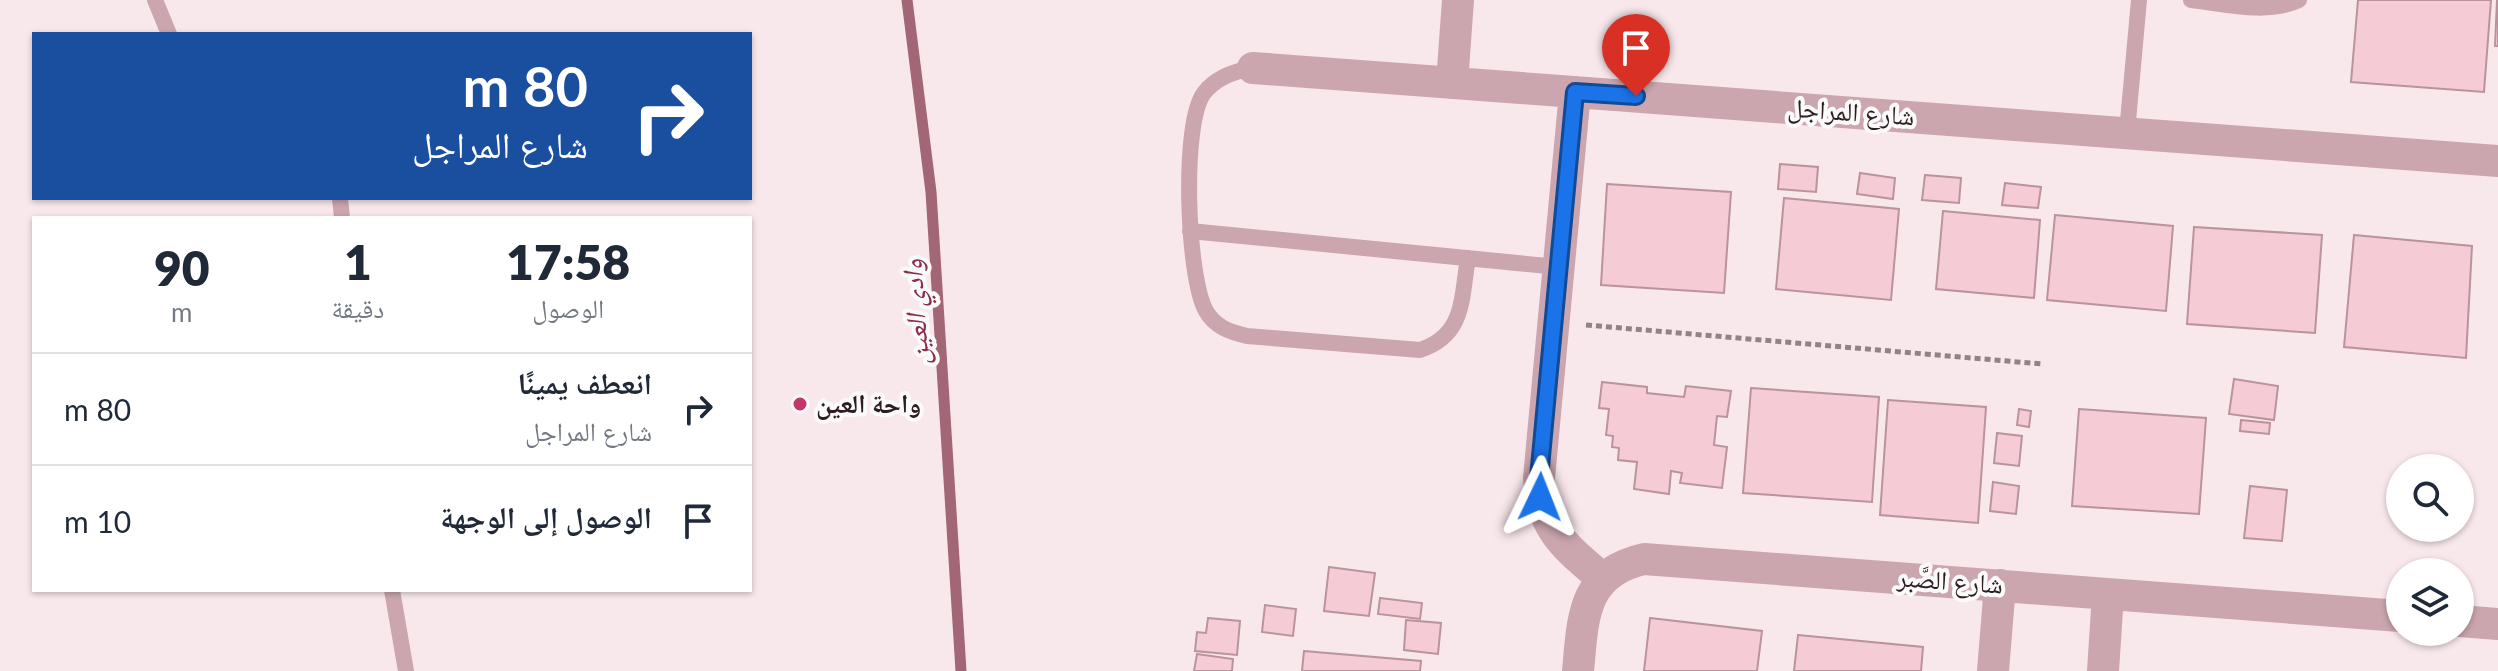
<!DOCTYPE html>
<html lang="ar">
<head>
<meta charset="utf-8">
<style>
	:root { --surface:#fff; --page:#f6f6f7; --text:#1f2937; --muted:#747a83; --line:#e0e1e3 }
	body { margin:0; font-family:Lato,"Noto Naskh Arabic",sans-serif; background:var(--page); color:var(--text); direction:rtl; height:100vh; display:flex; flex-direction:column; font-size:30px; white-space:nowrap }
	* { box-sizing:border-box; margin:0 }
	p { font-size:26px; color:var(--muted) }
	.icon { flex:none; width:44px; height:44px; fill:none; stroke:currentColor; stroke-width:2; stroke-linecap:round; stroke-linejoin:round }
	.map { position:relative; flex:1; overflow:hidden; direction:ltr }
	.details { position:absolute; left:32px; top:216px; width:720px; height:376px; display:flex; flex-direction:column; background:var(--surface); border-radius:0px; box-shadow:0 2px 6px #0004; direction:rtl }
	.details>* { flex:none }
	.hud { position:absolute; left:32px; top:32px; width:720px; height:168px; border-radius:0px; box-shadow:0 2px 6px #0004; direction:rtl; background:#1a4fa0; color:#fff; overflow:hidden }
	.buttons { position:absolute; left:2386px; top:454px; display:grid; gap:16px }
	.buttons a { display:grid; place-items:center; width:88px; height:88px; border-radius:50%; background:var(--surface); box-shadow:0 2px 6px #0004; font-size:40px }
	.pin { position:absolute; display:grid; place-items:center; width:68px; height:68px; color:#fff; margin:-82px -34px; border-radius:50% 50% 50% 0; rotate:-45deg; box-shadow:0 0 8px #0007 }
	.pin .icon { rotate:45deg }
	.me { position:absolute; width:88px; margin:-44px; rotate:2deg; stroke-linejoin:round; filter:drop-shadow(0 0 6px #0008) }
	.turn { display:flex; align-items:center; gap:28px; height:168px; padding:0 32px; font-size:36px }
	.turn .icon { width:104px; height:104px; stroke-width:2.5 }
	.turn b { display:block; font-size:56px; line-height:68px }
	.eta { display:flex; justify-content:space-evenly; align-items:center; height:136px; text-align:center }
	.eta b { font-size:48px; font-weight:800; line-height:56px }
	ul { padding:0; list-style:none }
	li { display:flex; align-items:center; gap:24px; height:112px; padding:0 32px; border-top:2px solid var(--line) }
	li div { flex:1 }
	li b { display:block; font-size:30px }
	li em { font-style:normal }
	.map>svg:first-child { display:block }
</style>
</head>
<body>
<div class="map">
<svg width="2498" height="671" viewBox="0 0 2498 671">
	<rect width="100%" height="100%" fill="#f9e8eb"/>
	<g fill="none" stroke-linecap="round" stroke-linejoin="round">
		<path stroke="#a36676" stroke-width="11" d="M907 0 931 192 961 671"/>
	</g>
	<path fill="#f5cbd5" stroke="#ba939c" stroke-width="2" d="M2358 0H2491L2484 92 2351 82Z
		M2497 0H2498V46H2495Z
		M1780 164 1818 167 1816 192 1778 189Z
		M1860 173 1895 178 1893 199 1857 194Z
		M1925 175 1961 178 1959 203 1922 200Z
		M2005 183 2041 187 2038 208 2002 205Z
		M1607 184 1731 192 1724 293 1601 285Z
		M1784 198 1899 209 1891 300 1776 289Z
		M1943 211 2040 220 2034 298 1936 289Z
		M2055 215 2173 226 2166 311 2047 300Z
		M2194 227 2322 235 2315 333 2187 324Z
		M2354 235 2472 246 2466 358 2344 347Z
		M2234 379 2278 386 2274 420 2229 414Z
		M1602 382 1647 387V393L1684 397 1686 386 1731 391 1727 417 1717 416 1714 445 1727 447 1722 488 1680 483 1682 473 1671 471 1669 494 1634 489 1637 462 1618 460 1619 448 1612 447 1613 436 1606 435 1609 409 1599 408Z
		M1751 388 1879 397 1872 502 1743 493Z
		M1888 400 1986 407 1978 523 1880 515Z
		M2019 409 2031 411 2029 427 2017 425Z
		M2079 409 2206 418 2199 514 2072 506Z
		M2241 420 2270 423 2269 434 2240 431Z
		M1997 433 2022 436 2019 466 1994 463Z
		M1993 482 2019 486 2016 514 1990 511Z
		M2250 486 2287 490 2282 541 2244 538Z
		M1329 567 1375 573 1369 616 1324 611Z
		M1380 598 1422 603 1420 619 1378 614Z
		M1265 605 1296 609 1293 636 1262 632Z
		M1208 618 1240 621 1237 655 1195 651 1197 632 1206 633Z
		M1650 618 1762 631 1757 671H1644Z
		M1406 620 1441 623 1438 654 1404 650Z
		M1798 635 1923 647 1921 671H1794Z
		M1304 651 1421 661 1420 671H1302Z
		M1197 654 1233 659 1232 671H1194Z"/>
	<g fill="none" stroke-linecap="round" stroke-linejoin="round">
		<path stroke="#928285" stroke-width="5" stroke-dasharray="6 4" stroke-linecap="butt" d="M1586 325 2042 364"/>
		<path stroke="#cba6af" stroke-width="16" d="M155 0 169 34
			M2191 0C2225 4 2267 15 2299 0
			M1253 68C1235 71 1216 77 1204 93 1181 123 1187 278 1206 311 1215 327 1230 332 1247 336L1420 350C1465 335 1461 299 1468 258
			M2127 132 2139 0
			M340 198 342 218
			M1190 231 1558 267
			M392 590 406 671"/>
		<path stroke="#cba6af" stroke-width="32" d="M1253 68 2498 161
			M1452 83 1458 0
			M1575 92 1539 478C1541 530 1567 548 1603 579
			M2460 621 2498 624
			M1578 671C1583 618 1582 573 1644 559L2400 616
			M1993 671 2000 585
			M2103 671 2108 594"/>
	</g>
	<g fill="none" stroke-linecap="round" stroke-linejoin="round">
		<g stroke="#114b97" stroke-width="20">
			<path id="route" d="M1540 497 1539 478 1575 92 1636 96"/>
		</g>
		<use href="#route" stroke="#1a73e8" stroke-width="14"/>
	</g>
	<circle fill="#c23669" stroke="#fafafa" stroke-width="3" cx="800" cy="404" r="8"/>
	<g text-anchor="middle" stroke-width="8" stroke-linejoin="round" paint-order="stroke">
		<g font-size="26" fill="#2d1d21" stroke="#fafafa">
			<text transform="translate(1851 112) rotate(4)" y="9">شارع المراجل</text>
			<text transform="translate(1950 581) rotate(4)" y="9">شارع الصَّبر</text>
		</g>
		<g font-size="26" font-weight="bold" fill="#2d1d21" stroke="#fafafa" text-anchor="start">
			<text x="816" y="413">واحة العين</text>
		</g>
		<g font-size="28" font-style="italic" fill="#8a2d4d" stroke="#fafafa">
			<text transform="translate(915 312) rotate(-94)" y="10">وادي العين</text>
		</g>
	</g>
</svg>
<div class="buttons">
<a><svg class="icon" aria-label="search" viewBox="0 0 24 24"><circle cx="10" cy="10" r="6"/><path d="M15 15l6 6"/></svg></a>
<a><svg class="icon" aria-label="layers" viewBox="0 0 24 24"><path d="M12 4l9 5-9 5-9-5zM3 14l9 5 9-5"/></svg></a>
</div>
<div class="pin" style="left:1636px;top:96px;background:#d93025"><svg class="icon" aria-label="arrive" viewBox="0 0 24 24"><path d="M6 21V4h12l-3 4 3 4H6"/></svg></div>
<svg class="me" style="left:1540px;top:497px" viewBox="-20 -20 40 40"><path d="M0-17L14 15 0 8-14 15z" fill="#1a73e8" stroke="#fff" stroke-width="4"/></svg>
<div class="hud">
<div class="turn"><svg class="icon" aria-label="right" viewBox="0 0 24 24"><path d="M7 20v-9h11M14 6l5 5-5 5"/></svg><div><b>80 m</b>شارع المراجل</div></div>
</div>
<section class="details">
<div class="eta">
<div><b>17:58</b><p>الوصول</p></div>
<div><b>1</b><p>دقيقة</p></div>
<div><b>90</b><p>m</p></div>
</div>
<ul>
<li><svg class="icon" aria-label="right" viewBox="0 0 24 24"><path d="M7 20v-9h11M14 6l5 5-5 5"/></svg><div><b>انعطف يمينًا</b><p>شارع المراجل</p></div><em>80 m</em></li>
<li><svg class="icon" aria-label="arrive" viewBox="0 0 24 24"><path d="M6 21V4h12l-3 4 3 4H6"/></svg><div><b>الوصول إلى الوجهة</b></div><em>10 m</em></li>
</ul>
</section>
</div>
</body>
</html>
